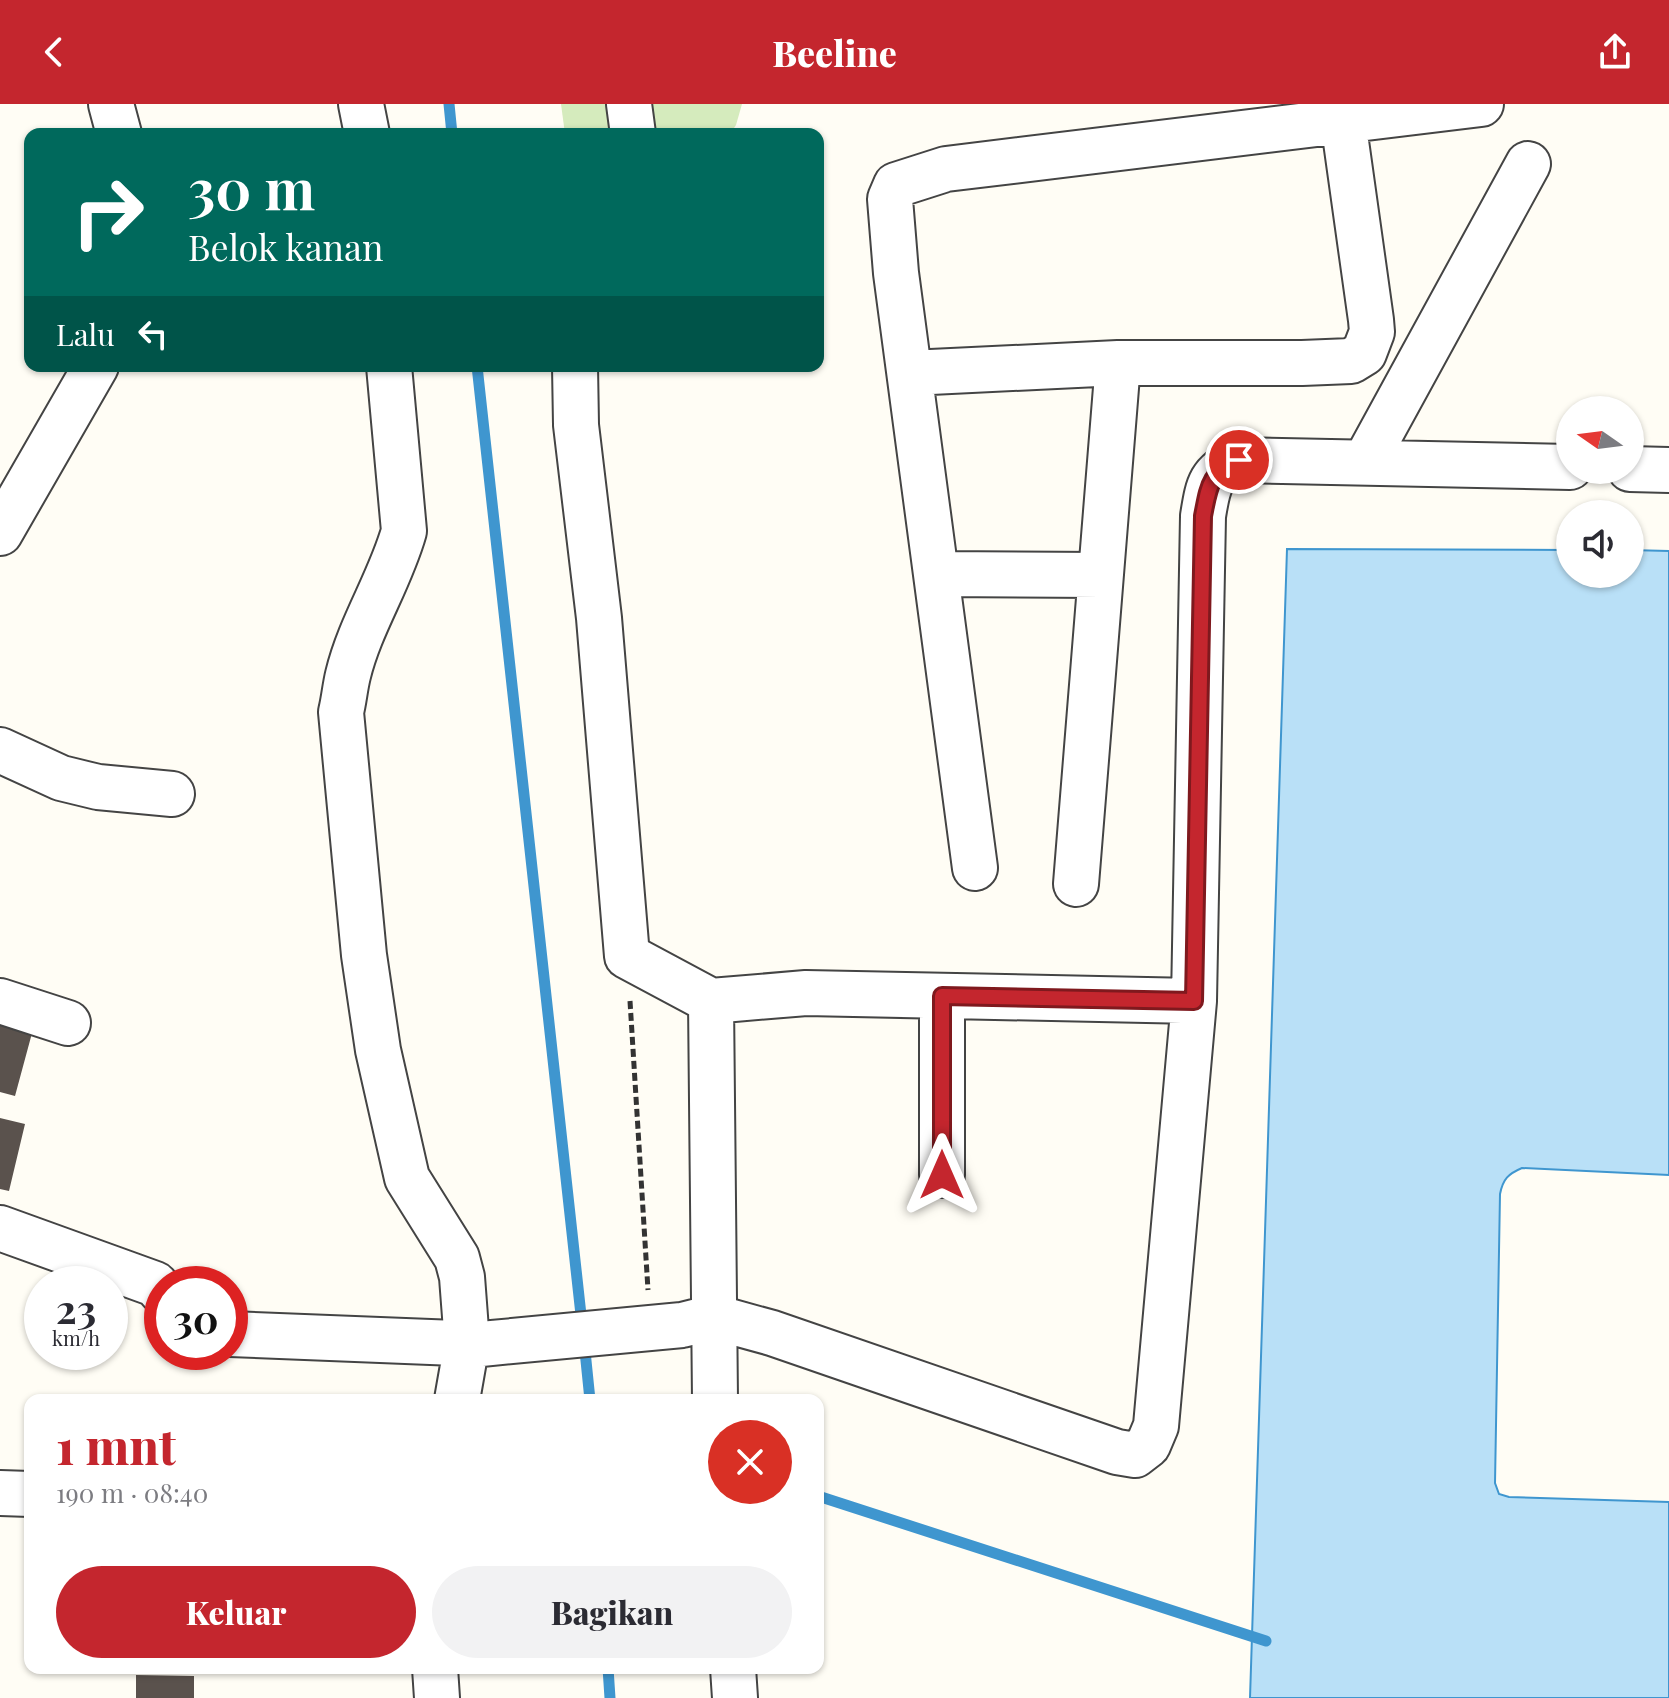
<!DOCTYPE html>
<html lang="id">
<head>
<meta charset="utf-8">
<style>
	:root { --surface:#fff; --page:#f2f2f3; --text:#2b2b33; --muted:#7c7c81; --accent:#c4262e }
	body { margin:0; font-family:"Playfair Display",serif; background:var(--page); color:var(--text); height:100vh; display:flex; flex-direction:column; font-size:30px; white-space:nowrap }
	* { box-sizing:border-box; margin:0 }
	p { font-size:26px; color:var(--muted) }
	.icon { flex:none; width:44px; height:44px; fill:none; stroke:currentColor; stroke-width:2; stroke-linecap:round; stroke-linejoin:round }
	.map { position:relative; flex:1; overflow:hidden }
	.details { position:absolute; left:24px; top:1290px; width:800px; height:280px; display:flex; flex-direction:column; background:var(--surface); border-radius:16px; box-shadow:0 2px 6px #0004 }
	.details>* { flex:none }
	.top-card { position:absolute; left:24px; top:24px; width:800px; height:244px; border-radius:16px; box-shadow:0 2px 6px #0004; background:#00695c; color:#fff; overflow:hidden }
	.needle { width:52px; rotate:284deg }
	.buttons { position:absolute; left:1556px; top:292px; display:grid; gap:16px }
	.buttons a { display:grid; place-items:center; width:88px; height:88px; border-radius:50%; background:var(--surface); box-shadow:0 2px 6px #0004; font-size:40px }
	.speed { position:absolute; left:24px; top:1162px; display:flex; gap:16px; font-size:40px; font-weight:700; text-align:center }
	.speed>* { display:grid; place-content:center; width:104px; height:104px; border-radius:50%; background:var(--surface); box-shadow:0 2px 6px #0004; line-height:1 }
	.speed small { font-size:20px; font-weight:400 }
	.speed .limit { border:12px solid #d22; background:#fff; color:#111 }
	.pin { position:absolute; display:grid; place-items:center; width:68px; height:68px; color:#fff; margin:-34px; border:4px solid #fff; border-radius:50%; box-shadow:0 2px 8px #0007 }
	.me { position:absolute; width:88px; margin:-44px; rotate:0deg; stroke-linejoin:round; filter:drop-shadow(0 0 6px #0008) }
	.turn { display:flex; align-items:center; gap:28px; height:168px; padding:0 32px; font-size:36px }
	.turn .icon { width:104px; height:104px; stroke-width:2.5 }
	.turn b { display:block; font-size:56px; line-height:68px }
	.then { display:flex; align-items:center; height:76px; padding:0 32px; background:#0003; gap:16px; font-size:30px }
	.round { display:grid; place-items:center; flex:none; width:84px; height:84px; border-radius:42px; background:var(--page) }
	.summary { display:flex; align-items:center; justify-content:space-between; height:136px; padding:0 32px }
	h1 { font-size:48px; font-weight:800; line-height:60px; color:var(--accent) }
	.cta { display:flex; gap:16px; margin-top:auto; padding:16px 32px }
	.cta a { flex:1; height:92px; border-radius:48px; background:var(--accent); color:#fff; font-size:32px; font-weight:800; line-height:92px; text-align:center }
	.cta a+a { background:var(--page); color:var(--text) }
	header { display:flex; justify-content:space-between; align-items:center; height:104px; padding:0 32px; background:var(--accent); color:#fff; font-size:36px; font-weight:800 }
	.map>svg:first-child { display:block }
</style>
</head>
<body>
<header><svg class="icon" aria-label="back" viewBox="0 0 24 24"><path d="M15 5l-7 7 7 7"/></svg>Beeline<svg class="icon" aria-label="share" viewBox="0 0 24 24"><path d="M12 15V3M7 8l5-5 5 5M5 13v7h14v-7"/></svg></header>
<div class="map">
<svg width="1669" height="1594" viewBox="0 0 1669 1594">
	<rect width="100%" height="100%" fill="#fffdf5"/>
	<path fill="#d5ebbd" d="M561 0H742L736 21 730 30H565Z"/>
	<path fill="#b9e0f7" stroke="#3f96cf" stroke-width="2" d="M1287 445 1570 446V470H1630V446L1669 447V1071L1522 1064C1508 1070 1503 1075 1500 1090L1495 1379 1499 1390 1509 1393 1669 1398V1594H1250Z"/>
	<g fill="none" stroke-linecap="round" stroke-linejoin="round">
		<path stroke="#3f96cf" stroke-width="11" d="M449 0 452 30
			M477 262 582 1220
			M584 1237 590 1296
			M818 1392 1266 1537
			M608 1564 610 1594"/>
	</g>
	<path fill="#5a524d" d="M0 909 35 918 15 992 0 988Z
		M0 1014 25 1020 9 1087 0 1085Z
		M136 1571 194 1572V1594H136Z"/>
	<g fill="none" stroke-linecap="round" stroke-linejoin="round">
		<g stroke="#444" stroke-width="48">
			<path id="minor" d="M111 0 119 30
				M361 0 367 30
				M629 0 633 30
				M389 262 404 427C390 477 360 521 348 571 345 583 344 596 341 608L364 851 378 946 407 1074 457 1154 462 1173 467 1239 457 1296
				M575 262 576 321 599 514 627 852 711 897 715 1296
				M910 269 1118 259H1302L1351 257 1364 249 1372 228 1371 216 1343 16
				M1365 358 1528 60
				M1630 365 1669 366
				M0 429 96 262
				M937 470 1101 471
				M0 646 61 674 98 683 172 690
				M975 764 896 169 890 95 896 81 946 65 1481 0
				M1076 780 1118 259
				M942 892V1071
				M0 897 68 919
				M711 897 806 889 1194 897
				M0 1124 155 1180 162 1188
				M230 1230 481 1240 682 1221 714 1213 772 1229 1117 1348 1135 1351 1148 1341 1156 1322 1194 897 1203 412C1208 382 1209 369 1239 356L1570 363
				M0 1389 30 1390
				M435 1564 437 1594
				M733 1564 735 1594"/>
		</g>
		<path stroke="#333" stroke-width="5" stroke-dasharray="8 4" stroke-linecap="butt" d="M630 897 648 1186"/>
		<use href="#minor" stroke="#fff" stroke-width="44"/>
	</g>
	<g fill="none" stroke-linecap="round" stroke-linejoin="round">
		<g stroke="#7f191e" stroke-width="20">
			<path id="route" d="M942 1071V892L1194 897 1203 412C1209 382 1209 369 1239 356"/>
		</g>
		<use href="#route" stroke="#c4262e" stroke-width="14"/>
	</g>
</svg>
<div class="buttons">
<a><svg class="needle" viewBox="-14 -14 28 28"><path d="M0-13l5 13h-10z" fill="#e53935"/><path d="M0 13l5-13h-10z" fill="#7c7c81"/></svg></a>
<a><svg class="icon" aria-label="sound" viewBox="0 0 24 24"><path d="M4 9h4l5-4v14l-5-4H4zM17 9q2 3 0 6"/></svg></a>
</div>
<div class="speed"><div>23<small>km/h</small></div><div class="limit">30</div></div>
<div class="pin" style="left:1239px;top:356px;background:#d93025"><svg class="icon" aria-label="arrive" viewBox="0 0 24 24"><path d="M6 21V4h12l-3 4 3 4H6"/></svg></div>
<svg class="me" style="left:942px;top:1071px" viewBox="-20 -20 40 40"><path d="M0-17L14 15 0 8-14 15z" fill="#c4262e" stroke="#fff" stroke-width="4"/></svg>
<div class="top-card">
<div class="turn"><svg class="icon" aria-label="right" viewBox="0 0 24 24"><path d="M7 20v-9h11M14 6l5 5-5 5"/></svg><div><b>30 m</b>Belok kanan</div></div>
<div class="then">Lalu<svg class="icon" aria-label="left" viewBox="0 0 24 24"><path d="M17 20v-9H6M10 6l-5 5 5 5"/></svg></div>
</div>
<section class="details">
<div class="summary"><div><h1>1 mnt</h1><p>190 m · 08:40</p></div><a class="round" style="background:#d93025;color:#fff"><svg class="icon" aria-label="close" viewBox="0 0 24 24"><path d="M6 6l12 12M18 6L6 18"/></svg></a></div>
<div class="cta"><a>Keluar</a><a>Bagikan</a></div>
</section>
</div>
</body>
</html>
